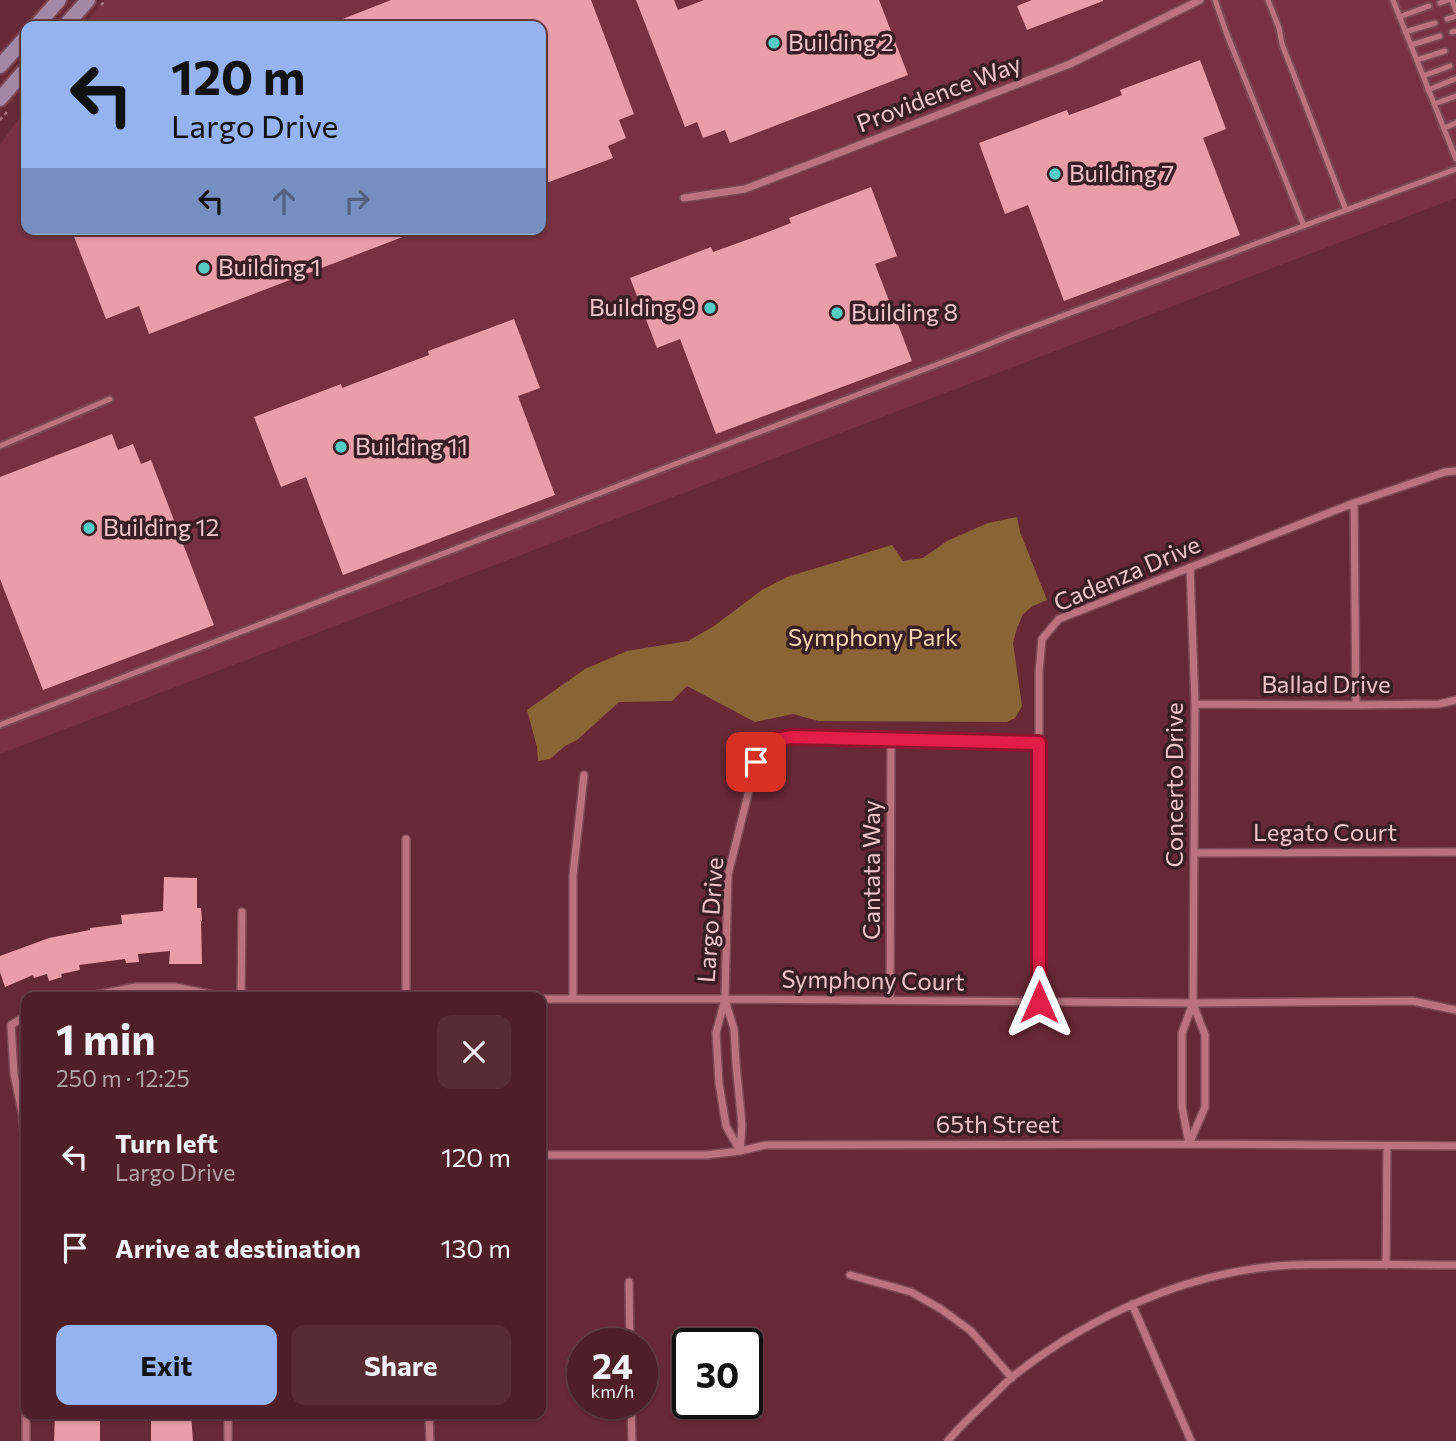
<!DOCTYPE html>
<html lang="en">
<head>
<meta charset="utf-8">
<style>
	:root { --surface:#4e1f28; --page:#582c34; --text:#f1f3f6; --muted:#b3a2a8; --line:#653d45; --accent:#95b2f1 }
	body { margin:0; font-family:Commissioner,sans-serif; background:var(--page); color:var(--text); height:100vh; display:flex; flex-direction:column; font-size:26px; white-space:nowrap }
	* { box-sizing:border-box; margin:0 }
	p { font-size:23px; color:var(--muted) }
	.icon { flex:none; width:38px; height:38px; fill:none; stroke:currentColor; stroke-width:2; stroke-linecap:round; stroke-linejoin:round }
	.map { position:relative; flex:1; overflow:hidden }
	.side { position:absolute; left:21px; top:992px; width:525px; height:427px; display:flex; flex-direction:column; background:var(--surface); border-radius:14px; box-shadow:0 2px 5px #0004,0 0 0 2px var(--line) }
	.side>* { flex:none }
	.guide { position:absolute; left:21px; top:21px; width:525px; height:214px; border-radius:14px; box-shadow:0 2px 5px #0004,0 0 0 2px var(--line); background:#95b2f1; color:#111; overflow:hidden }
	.speed { position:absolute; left:567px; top:1328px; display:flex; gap:14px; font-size:35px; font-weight:700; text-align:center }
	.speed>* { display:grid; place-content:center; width:91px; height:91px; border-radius:50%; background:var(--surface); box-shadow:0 2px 5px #0004,0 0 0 2px var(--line); line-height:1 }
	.speed small { font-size:18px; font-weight:400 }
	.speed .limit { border:4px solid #111; border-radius:10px; background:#fff; color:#111 }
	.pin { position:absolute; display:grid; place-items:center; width:60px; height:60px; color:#fff; margin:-30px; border-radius:14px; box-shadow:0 4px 10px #0006 }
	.me { position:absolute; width:77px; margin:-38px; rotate:0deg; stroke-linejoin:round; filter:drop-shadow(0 0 5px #0008) }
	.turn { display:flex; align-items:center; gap:24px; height:147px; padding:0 35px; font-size:32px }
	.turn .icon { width:91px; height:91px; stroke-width:2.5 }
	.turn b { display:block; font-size:49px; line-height:60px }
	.lanes { display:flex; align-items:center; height:66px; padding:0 35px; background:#0003; justify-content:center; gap:35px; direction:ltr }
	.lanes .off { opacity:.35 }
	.round { display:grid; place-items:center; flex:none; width:74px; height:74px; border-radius:14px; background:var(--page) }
	.head { display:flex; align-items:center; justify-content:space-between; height:119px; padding:0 35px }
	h1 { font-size:42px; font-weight:700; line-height:52px }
	.cta { display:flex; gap:14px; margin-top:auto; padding:14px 35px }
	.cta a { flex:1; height:80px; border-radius:14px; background:var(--accent); color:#111; font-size:28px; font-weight:700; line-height:80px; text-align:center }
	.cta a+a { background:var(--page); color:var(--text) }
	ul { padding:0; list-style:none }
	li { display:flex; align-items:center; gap:21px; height:91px; padding:0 35px }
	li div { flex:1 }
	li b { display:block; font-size:26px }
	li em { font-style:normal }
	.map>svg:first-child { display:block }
</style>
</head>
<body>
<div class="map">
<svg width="1456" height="1441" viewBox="0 0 1456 1441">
	<rect width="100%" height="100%" fill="#682936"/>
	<path fill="#773140" d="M103 0H1456V198L0 754V145L26 108V229H541V26H84Z"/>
	<path fill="#8b6436" d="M1017 517 1020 532 1047 600 1033 606 1023 614 1017 628 1013 643 1022 706 1015 718 1007 722 818 721 793 714 755 722 687 686 672 701 619 702 577 740 565 746 550 759 538 761 537 747 527 710 585 669 627 651 688 641 714 626 762 590 787 577 892 545 903 561 923 558 947 541 988 523Z"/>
	<path fill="#e99da8" d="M391 0H591L634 114 619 120 626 138 608 146 613 158 541 185V26H325Z
		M636 0H674L678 10 704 0H879L908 75 730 143 725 130 703 138 697 122 685 127Z
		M1032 0H1103V1L1027 30 1017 6Z
		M1200 60 1226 129 1203 138 1240 235 1064 301 1028 205 1005 214 979 143 1067 110 1069 115 1094 106 1122 95 1120 90Z
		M871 187 897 256 875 264 912 361 716 434 680 339 657 348 630 278 711 247 713 252 752 238 791 223 789 218Z
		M71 229H421V230L149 334 139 306 106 319Z
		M514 319 540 388 518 396 555 495 343 575 306 477 281 487 254 417 341 384 342 388 429 355 428 351Z
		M112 434 118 450 133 444 141 464 151 460 214 625 43 690 0 579V477Z
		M164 877 197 878V908H201L202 921H201L202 964H169L170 951 138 954 139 962 126 963 125 959 79 965 80 970 61 974 62 977 49 981 47 974 34 978 33 975 5 987 0 972V956L49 938 90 930V928L122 924 121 915 163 911Z
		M55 1414H100V1441H54Z
		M151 1414H191L193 1441H151Z"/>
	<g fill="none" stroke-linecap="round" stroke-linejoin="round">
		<g stroke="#7e4855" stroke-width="9">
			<path id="service" d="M1215 0 1226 32 1304 226
				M1268 0 1279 28 1282 44 1346 210
				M1393 0 1456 159
				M1452 0 1456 11
				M1440 3 1448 0
				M1399 17 1429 6
				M1447 19 1456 16
				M1405 32 1435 23
				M1452 32 1456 31
				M1411 45 1440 36
				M1417 60 1445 51
				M1423 76 1450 66
				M1428 90 1455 79
				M1434 104 1456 96
				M1444 128 1456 123
				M0 446 110 399
				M0 725 662 469 970 352 1014 334 1456 169"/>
		</g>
		<g stroke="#7e4855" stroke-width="10">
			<path id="minor" d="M684 198 745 189 1070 64 1200 0
				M1354 503 1356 705
				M1195 704 1356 705 1439 704 1456 700
				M406 839V998
				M1194 853 1456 852
				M80 998 136 987H175L229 998
				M241 998 242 912
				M541 999H725L1193 1003 1413 1001 1456 1010
				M573 999V875L584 775
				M725 1000 734 1029 736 1064 742 1125 740 1151
				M890 1000 891 739
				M1039 1002V672L1042 639 1059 619 1354 503 1445 472 1456 471
				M26 1016 11 1025 14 1074 22 1112 26 1152
				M1189 1144 1182 1106V1033L1193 1003 1195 704 1190 567
				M1189 1144 1205 1107V1035L1193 1004
				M740 1151 726 1126 719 1083 716 1033 725 999 728 875 756 762 772 741 791 737 1039 743
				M541 1155H706L740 1151 766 1145 1189 1144 1456 1146
				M1386 1265 1387 1146
				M850 1275 911 1292 941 1309 971 1331 1012 1378
				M629 1282 630 1344
				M1132 1304 1191 1441
				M631 1404 632 1441
				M228 1414V1441
				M429 1414 430 1441
				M26 1441V1414
				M948 1441C959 1427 972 1415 985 1403 994 1395 1003 1385 1012 1377 1089 1316 1191 1270 1291 1265 1345 1263 1401 1265 1456 1265"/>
		</g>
		<g stroke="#7e4855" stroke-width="18">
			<path id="secondary" d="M36 26 59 0
				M65 26 88 0
				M0 66 26 37
				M0 99 26 69"/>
		</g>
		<path stroke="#a9767f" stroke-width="2.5" stroke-dasharray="3.5 3.5" stroke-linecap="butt" d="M101 5 106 0
			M0 120 7 112"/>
		<use href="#service" stroke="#ba737e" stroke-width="5"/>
		<use href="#minor" stroke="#ba737e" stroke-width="7"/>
		<use href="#secondary" stroke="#a387a4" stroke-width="14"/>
	</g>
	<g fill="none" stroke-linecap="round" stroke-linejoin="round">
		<g stroke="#92132f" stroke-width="18">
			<path id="route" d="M756 762 772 741 791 737 1039 743V1002"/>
		</g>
		<use href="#route" stroke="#e11d48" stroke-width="12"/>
	</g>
	<g fill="#55cdc6" stroke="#3b1e23" stroke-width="2.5">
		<circle cx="774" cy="43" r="7"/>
		<circle cx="1055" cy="174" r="7"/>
		<circle cx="204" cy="268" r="7"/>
		<circle cx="710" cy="308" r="7"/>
		<circle cx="837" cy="313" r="7"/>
		<circle cx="341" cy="447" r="7"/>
		<circle cx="89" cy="528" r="7"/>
	</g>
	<g text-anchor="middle" stroke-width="7" stroke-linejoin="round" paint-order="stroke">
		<g font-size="24" fill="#edc6ca" stroke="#3b1e23" text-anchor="start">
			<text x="788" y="51">Building 2</text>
			<text x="1069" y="182">Building 7</text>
			<text x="218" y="276">Building 1</text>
			<text x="696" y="316" text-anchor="end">Building 9</text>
			<text x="851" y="321">Building 8</text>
			<text x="355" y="455">Building 11</text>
			<text x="103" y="536">Building 12</text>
		</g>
		<g font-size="24" fill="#edc6ca" stroke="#3b1e23">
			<text transform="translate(939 94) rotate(-21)" y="8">Providence Way</text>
			<text transform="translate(1127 574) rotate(-23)" y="8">Cadenza Drive</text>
			<text x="1326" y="693">Ballad Drive</text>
			<text transform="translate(1175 785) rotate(-90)" y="8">Concerto Drive</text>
			<text x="1325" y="841">Legato Court</text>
			<text transform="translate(872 870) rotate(-90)" y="8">Cantata Way</text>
			<text transform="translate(711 920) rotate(-86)" y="8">Largo Drive</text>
			<text transform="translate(873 981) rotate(1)" y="8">Symphony Court</text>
			<text x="998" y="1133">65th Street</text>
		</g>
		<g font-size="24" fill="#f8d9b7" stroke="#3b1e23">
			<text x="873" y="646">Symphony Park</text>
		</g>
	</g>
</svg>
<div class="speed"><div>24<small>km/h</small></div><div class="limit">30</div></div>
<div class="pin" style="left:756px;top:762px;background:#d93025"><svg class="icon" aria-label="arrive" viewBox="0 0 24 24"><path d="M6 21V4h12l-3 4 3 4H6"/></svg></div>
<svg class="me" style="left:1039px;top:1002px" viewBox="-20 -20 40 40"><path d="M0-17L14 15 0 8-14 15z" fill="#e11d48" stroke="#fff" stroke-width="4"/></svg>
<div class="guide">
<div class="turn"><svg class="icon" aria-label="left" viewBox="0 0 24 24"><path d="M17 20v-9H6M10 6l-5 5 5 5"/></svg><div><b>120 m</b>Largo Drive</div></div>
<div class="lanes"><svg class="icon" aria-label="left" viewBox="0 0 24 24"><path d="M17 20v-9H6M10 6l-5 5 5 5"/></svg><svg class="icon off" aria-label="ahead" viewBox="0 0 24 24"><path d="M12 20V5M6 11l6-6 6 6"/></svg><svg class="icon off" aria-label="right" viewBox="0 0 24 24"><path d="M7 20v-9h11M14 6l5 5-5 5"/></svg></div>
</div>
<section class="side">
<div class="head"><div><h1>1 min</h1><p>250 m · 12:25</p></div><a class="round"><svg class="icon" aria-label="close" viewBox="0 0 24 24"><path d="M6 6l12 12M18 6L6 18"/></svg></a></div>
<ul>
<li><svg class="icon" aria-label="left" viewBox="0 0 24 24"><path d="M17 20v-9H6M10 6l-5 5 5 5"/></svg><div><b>Turn left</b><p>Largo Drive</p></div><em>120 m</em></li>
<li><svg class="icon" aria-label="arrive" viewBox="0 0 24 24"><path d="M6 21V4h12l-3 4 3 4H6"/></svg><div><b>Arrive at destination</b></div><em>130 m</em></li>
</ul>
<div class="cta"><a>Exit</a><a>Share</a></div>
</section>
</div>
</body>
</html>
